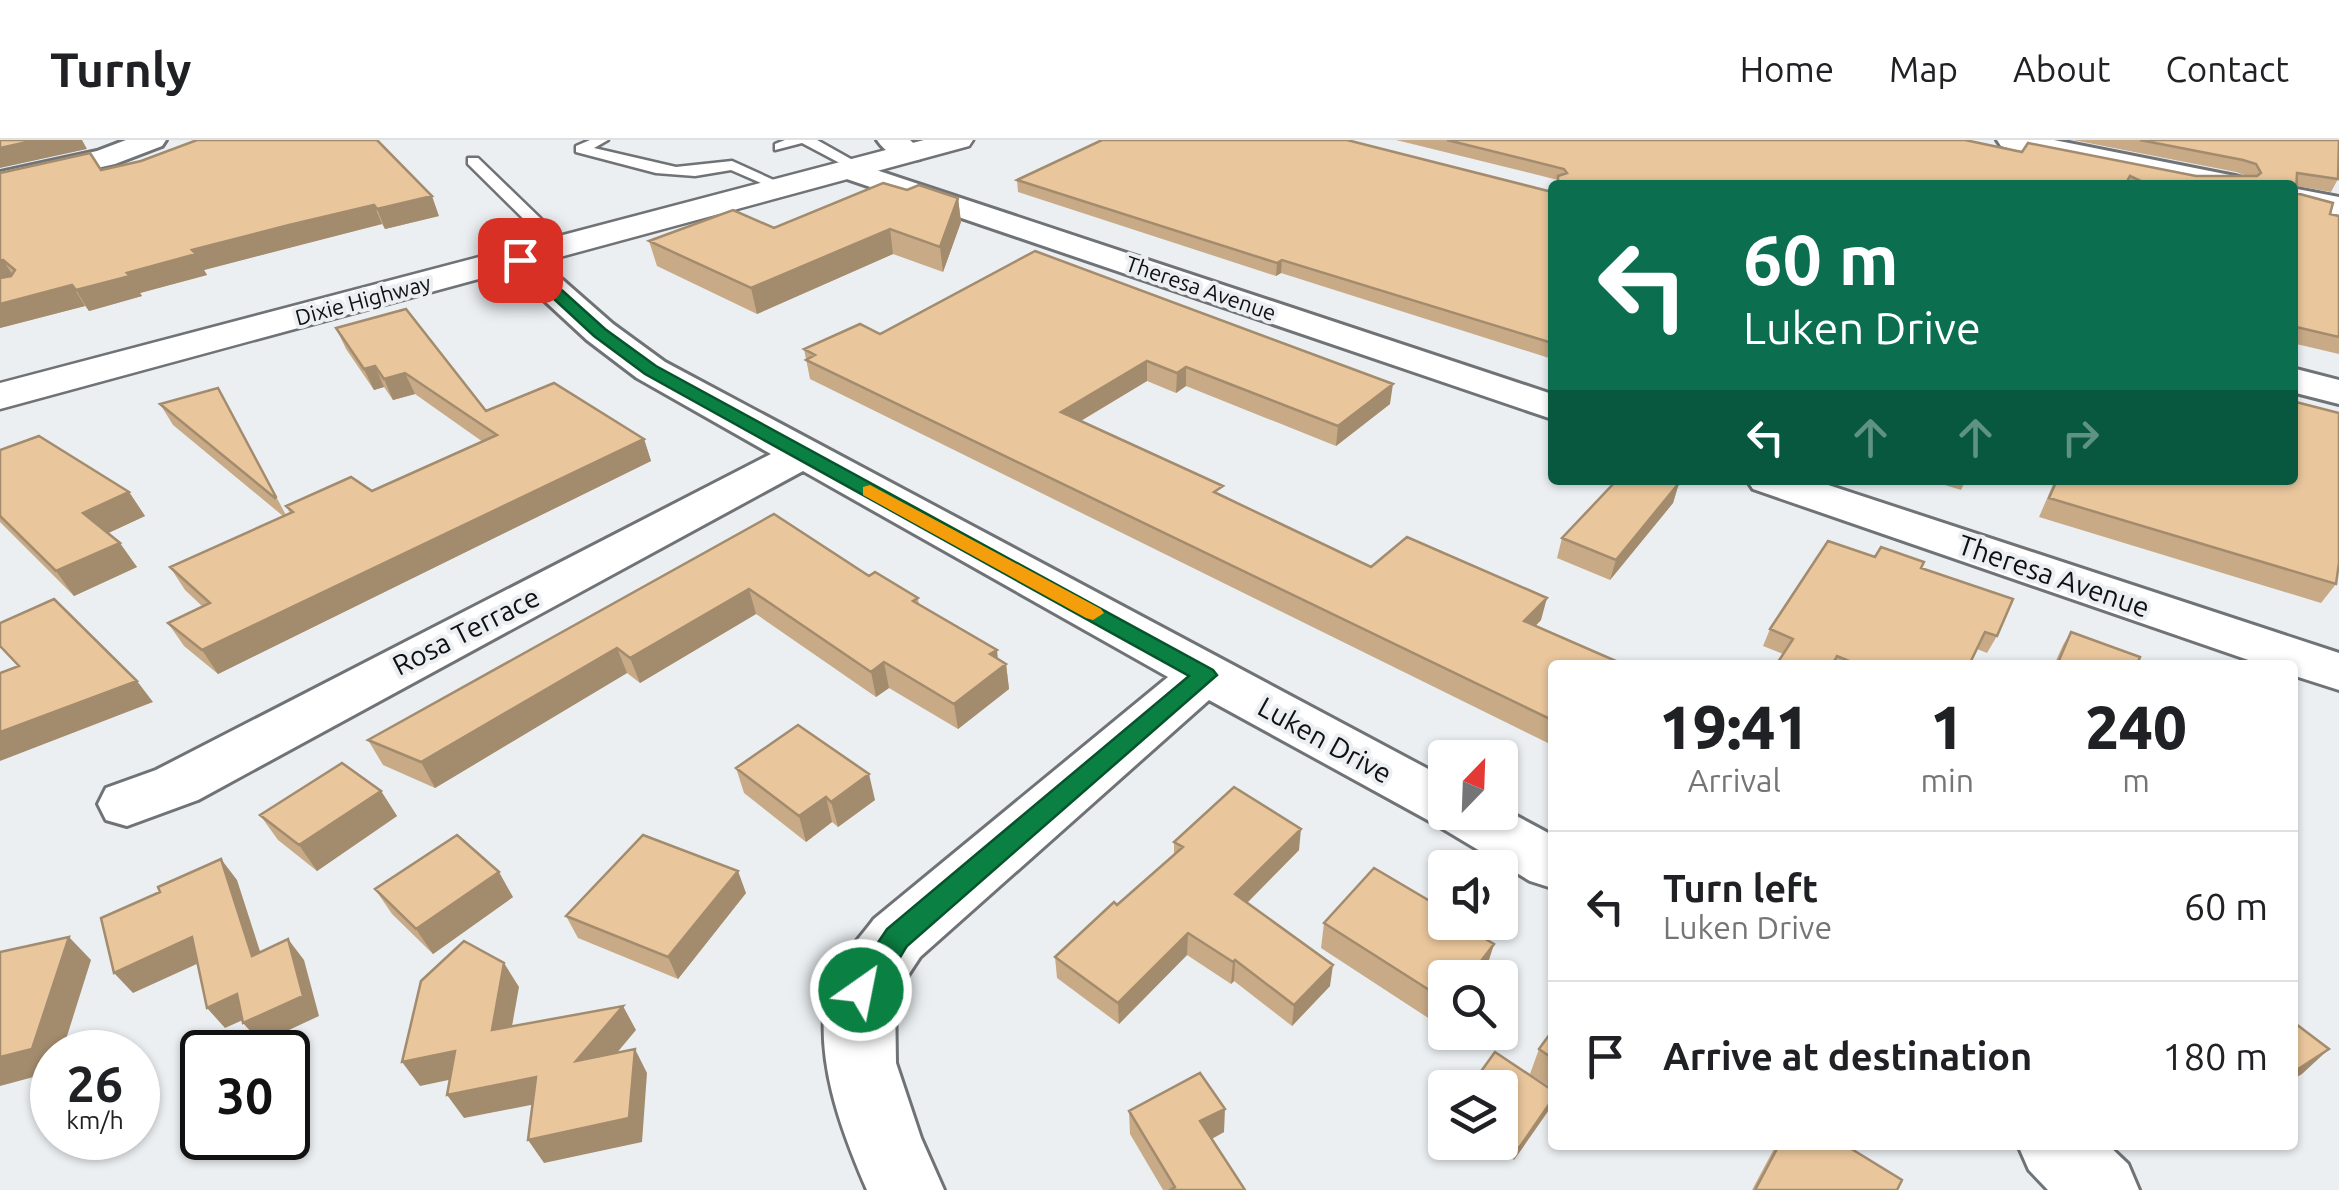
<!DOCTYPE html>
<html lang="en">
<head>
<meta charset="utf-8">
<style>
	:root { --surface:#fff; --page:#f6f6f6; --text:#202124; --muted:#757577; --line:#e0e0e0 }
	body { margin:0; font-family:Ubuntu,sans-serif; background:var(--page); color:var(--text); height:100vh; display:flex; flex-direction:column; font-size:38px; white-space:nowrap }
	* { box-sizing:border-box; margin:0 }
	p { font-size:32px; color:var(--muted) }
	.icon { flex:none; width:55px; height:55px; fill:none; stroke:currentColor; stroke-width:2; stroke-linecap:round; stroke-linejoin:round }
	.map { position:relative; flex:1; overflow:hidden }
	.side { position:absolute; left:1548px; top:520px; width:750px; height:490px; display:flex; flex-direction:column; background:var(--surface); border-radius:10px; box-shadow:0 2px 8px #0004 }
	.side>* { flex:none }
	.banner { position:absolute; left:1548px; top:40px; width:750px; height:305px; border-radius:10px; box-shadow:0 2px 8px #0004; background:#0b6e4f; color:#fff; overflow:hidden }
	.needle { width:65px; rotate:23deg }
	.controls { position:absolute; left:1428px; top:600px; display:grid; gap:20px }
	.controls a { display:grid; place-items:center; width:90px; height:90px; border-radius:10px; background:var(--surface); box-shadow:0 2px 8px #0004; font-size:50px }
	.speed { position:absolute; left:30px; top:890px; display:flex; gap:20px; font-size:50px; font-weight:700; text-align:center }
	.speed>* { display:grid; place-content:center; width:130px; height:130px; border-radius:50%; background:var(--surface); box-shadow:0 2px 8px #0004; line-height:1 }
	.speed small { font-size:25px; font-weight:400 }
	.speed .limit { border:5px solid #111; border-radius:15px; background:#fff; color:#111 }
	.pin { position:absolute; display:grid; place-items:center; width:85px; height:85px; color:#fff; margin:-42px; border-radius:20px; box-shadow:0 5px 15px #0006 }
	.me { position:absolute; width:110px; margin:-55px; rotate:33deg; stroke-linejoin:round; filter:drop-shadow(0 0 8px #0008) }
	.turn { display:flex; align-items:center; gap:35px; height:210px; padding:0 30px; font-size:45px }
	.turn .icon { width:130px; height:130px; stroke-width:2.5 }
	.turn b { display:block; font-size:70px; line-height:85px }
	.lanes { display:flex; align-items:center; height:95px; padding:0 30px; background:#0003; justify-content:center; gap:50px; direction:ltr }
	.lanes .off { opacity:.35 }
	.eta { display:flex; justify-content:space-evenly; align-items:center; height:170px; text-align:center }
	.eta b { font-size:60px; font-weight:800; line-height:70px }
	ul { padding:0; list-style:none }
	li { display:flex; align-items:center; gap:30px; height:150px; padding:0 30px; border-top:2px solid var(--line) }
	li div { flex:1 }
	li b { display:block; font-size:38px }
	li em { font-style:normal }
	header { display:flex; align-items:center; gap:60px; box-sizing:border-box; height:140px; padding:0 50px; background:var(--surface); border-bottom:2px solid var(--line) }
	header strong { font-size:48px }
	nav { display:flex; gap:55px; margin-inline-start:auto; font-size:35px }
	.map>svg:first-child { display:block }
</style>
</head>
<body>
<header>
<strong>Turnly</strong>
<nav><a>Home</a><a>Map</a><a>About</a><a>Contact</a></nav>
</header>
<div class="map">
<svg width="2339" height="1050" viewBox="0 0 2339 1050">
	<rect width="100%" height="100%" fill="#ebeff2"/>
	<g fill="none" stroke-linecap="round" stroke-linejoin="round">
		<g stroke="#707376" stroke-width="5">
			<path id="lane" d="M590 0H608L594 8 676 27 732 21 789 47 777 50 731 30 695 36 656 33 576 12V6Z
				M785 0H817L865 27 853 30 802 3 775 10V4Z
				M468 18H478L568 105V111H556L468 24Z"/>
		</g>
		<g stroke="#707376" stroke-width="6">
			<path id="street" d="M126 0H166L162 6 115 24 0 50V32L97 11Z
				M877 0H910L924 13 920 19C903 23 887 15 877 0Z
				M1997 0H2054L2235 36 2246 39 2250 45H2190L2011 9 2001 6Z
				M849 21 1552 254V279L838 36 834 30 838 24Z
				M2292 48 2339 57V75L2292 66Z
				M520 110 532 113 613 184 665 222 1445 638V672H1500V667L1552 695V748L1530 741 1435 684 1209 560 920 817 895 855 896 923 921 998 944 1050H867C841 990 814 918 827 852 832 826 859 800 874 779L1168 537 803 331 198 660 127 686 106 680 98 664 106 648 156 630 771 314 637 238 587 200 508 127 503 120 508 113Z
				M2292 228 2339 240V264L2292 252Z
				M1747 340H1813L2339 513V550L2292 535V525H2263L1753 349Z
				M2018 1005H2108L2128 1024 2139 1050H2048L2029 1030Z"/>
		</g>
		<g stroke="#707376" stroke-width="5">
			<path id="primary" d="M924 0H973L969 6 0 269V243Z"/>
		</g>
		<use href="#lane" fill="#fff" fill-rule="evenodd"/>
		<use href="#street" fill="#fff" fill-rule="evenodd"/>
		<use href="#primary" fill="#fff" fill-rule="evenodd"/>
	</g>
	<path fill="#c8aa86" d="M1396 0H1965L2022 12 2196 36H2247L2236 32 2073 0H2339L2338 39 2331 52 2296 46V53L2330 74 2339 76V214L2292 203V45H1557L1558 40Z
		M101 30 439 76 385 89 382 84 299 105 204 130 207 135 140 153 142 156 89 171 85 166 0 188V33Z
		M1017 40 1552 52V215L1549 218 1281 133 1276 136 1018 52Z
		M907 50 958 58 961 82 943 132 893 114 757 174 657 126 649 101 774 88Z
		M1035 111 1390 264 1336 306 1186 246 1176 253 1147 241 1081 281 1223 356 1371 427 1541 480 1535 486 1552 525V605L810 239 804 209 880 194Z
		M336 188 486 271 644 299 651 321 218 534 184 506 168 483 203 467 185 450 170 427 283 376 173 285 160 264 218 248 286 375 290 373 286 366 372 351 483 302 415 254 393 260 384 247 374 250 346 209Z
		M0 310 129 352 145 376 108 393 137 427 74 456 0 382Z
		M1929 340H1966L1961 350Z
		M2055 340H2292L2336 444 2321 463 2039 377Z
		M1679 343 1673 363 1610 440 1557 418 1562 398Z
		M774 374 869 436 918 458 919 465 1006 524 1009 549 958 589 889 548 876 557 756 474 640 543 627 533 435 648 383 625 368 600Z
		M1875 417 1921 428 1997 496 1987 513 1977 509 1969 525H1776L1783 514 1763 506 1770 489Z
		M2071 492 2137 525H2054L2063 505Z
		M736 628 875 660 838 687 832 682 806 702 744 653Z
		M381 651 397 676 317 731 278 700 260 675Z
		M1174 702 1299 710 1247 763 1330 846 1292 886 1234 841 1231 844 1187 815 1119 884 1057 838 1055 817 1174 715Z
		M375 749 513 757 433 814 392 774Z
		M746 753 678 839 578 798 566 776Z
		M1445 782 1494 804 1486 829 1445 838V884L1442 887 1321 808 1324 783Z
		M1552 891V948L1530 934 1539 909Z
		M1500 948 1552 966 1514 1020 1490 1002H1500Z
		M1129 971 1224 992 1212 999 1245 1050H1163L1130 994Z
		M1776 1005H1845L1897 1050H1752Z"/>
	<path fill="#a38b6d" d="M36 0H82L87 9 0 28V8Z
		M432 56 439 76 385 89 377 69Z
		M958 58 961 82 943 132 940 107Z
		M374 65 382 84 204 130 207 135 140 153 142 156 89 171 76 150 192 110Z
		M890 89 893 114 757 174 751 148Z
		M3 120 16 140 0 145V121Z
		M1282 120 1281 133 1276 136 1277 123Z
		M72 145 85 166 0 188V164Z
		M1147 221V241L1062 292 1061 272Z
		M375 226 384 247 374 250 364 229Z
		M1186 227V246L1176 253 1177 233Z
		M405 233 415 254 393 260 384 239Z
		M1393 244 1390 264 1336 306 1338 286Z
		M644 299 651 321 218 534 202 510Z
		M1679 343 1673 363 1610 440 1616 420Z
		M129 352 145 376 100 397 83 373Z
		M120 403 137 427 74 456 56 431Z
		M749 449 756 474 640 543 630 518Z
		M1547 458 1541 480 1519 503 1524 481Z
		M617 508 627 533 435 648 421 622Z
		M997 510 999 529 1006 524 1009 549 958 589 954 564 990 514Z
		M884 522 889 548 876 557 871 532Z
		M137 541 153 562 0 621V592Z
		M869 634 875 660 838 687 831 662Z
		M381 651 397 676 317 731 299 705Z
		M826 657 832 682 806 702 799 676Z
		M1301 689 1299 710 1234 776 1235 754Z
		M221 719 237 740 268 836 252 816Z
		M738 731 746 753 678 839 668 817Z
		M499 732 513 757 433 814 416 789Z
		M1188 793 1187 815 1119 884 1118 863Z
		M69 797 91 820 62 912H52V932L0 946V917Z
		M192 797 210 818 133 853 114 833Z
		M288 799 304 820 319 876 261 903 243 883Z
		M1494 804 1486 829 1480 838H1468Z
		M1235 820 1234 841 1231 844 1233 822Z
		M504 823 519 847 507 914 492 890Z
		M1333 825 1330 846 1292 886 1294 865Z
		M237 854 254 875 225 888 207 868Z
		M623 866 636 890 590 945 576 921Z
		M635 909 647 933 642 1002 544 1023 528 1000Z
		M2329 909 2302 934 2292 940V933Z
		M455 911 472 935 420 946 402 922Z
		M536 937 551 961 464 978 447 955Z
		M1552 960V965L1514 1020 1519 1008Z
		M1225 969 1224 992 1200 1005V981Z"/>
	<path fill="#e9c69c" stroke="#a38b6d" stroke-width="2.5" d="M0 0H36L0 8Z
		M197 0H377L432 56 377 69 374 65 289 85 192 110 196 114 127 133 130 136 76 150 72 145 0 164V138L11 136 15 130 3 120 0 121V33L90 13 101 30 141 21Z
		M1102 0H1347L1552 52V203L1282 120 1277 123 1017 40Z
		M1447 0H1965L2022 12 2028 3 2196 36H2257L2261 33 2256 24 2243 20 2140 0H2339L2338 39 2297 33 2296 53 2333 63 2330 74 2339 76V197L2292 186V45H2149L2130 36 2125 45H1558V36L1567 33 1564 29Z
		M883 43 907 50 919 45 958 58 940 107 890 89 751 148 649 101 733 70 774 88Z
		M1035 111 1393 244 1338 286 1186 227 1177 233 1147 221 1061 272 1223 346 1214 352 1371 427 1407 397 1547 458 1524 481 1625 525H1552V580L806 220 815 215 804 209 860 184 880 194Z
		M406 169 486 271 554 243 644 299 202 510 168 483 210 463 170 427 293 372 286 366 351 337 372 351 497 295 405 233 384 239 375 226 364 229 336 188Z
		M218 248 276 357 275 358 160 264Z
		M2292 261 2339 273V423L2336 444 2049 358 2057 340H2292Z
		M39 296 129 352 83 373 120 403 56 431 0 376V310Z
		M1617 340H1670L1679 343 1616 420 1562 398Z
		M774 374 869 436 875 432 918 458 913 461 997 510 990 514 1006 524 954 564 884 522 871 532 749 449 630 518 617 508 421 622 368 600Z
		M1828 401 1875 417 1881 407 1924 422 1921 428 2013 459 1997 496 1985 492 1969 525H1859L1837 516 1832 525H1776L1793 499 1770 489Z
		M54 459 137 541 0 592V533L19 526 0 506V483Z
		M2071 492 2140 517 2137 525H2057Z
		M798 585 869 634 831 662 826 657 799 676 736 628Z
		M342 623 381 651 299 705 260 675Z
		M1234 647 1301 689 1235 754 1333 825 1294 865 1235 820 1233 822 1188 793 1118 863 1055 817 1114 762 1117 765 1183 707 1174 702Z
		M457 695 499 732 416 789 375 749Z
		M643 695 738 731 668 817 566 776Z
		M221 719 252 816 288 799 303 856 243 883 237 854 207 868 192 797 114 833 101 778 160 752 158 747Z
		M1374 728 1445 770V782H1457L1494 804 1468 838H1445V860L1324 783Z
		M69 797 32 909 0 917V812Z
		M464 801 504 823 492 890 623 866 576 921 635 909 629 978 528 1000 536 937 447 955 455 911 402 922 421 841Z
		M2292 881 2329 909 2292 933Z
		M1552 891V918L1539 909Z
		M1495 912 1552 950V960L1519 1008 1500 994V948H1469Z
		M1200 933 1225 969 1200 981 1245 1050H1170L1175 1047 1129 971Z
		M1779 1005H1845L1902 1040 1897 1050H1755Z"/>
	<path fill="#0b8043" stroke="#07532c" stroke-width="2.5" d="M515 117H525L605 189 656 226 1213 530 1217 535 907 806C894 825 877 869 851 859L846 850 887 789 1189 536 645 234 594 196 515 123Z"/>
	<path fill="#f59e0b" d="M870 345 1101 469 1104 473 1093 480 1086 478 863 355V347Z"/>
	<g text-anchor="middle" stroke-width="8" stroke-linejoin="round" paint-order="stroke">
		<g font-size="22" fill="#0f1011" stroke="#ebeff2">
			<text transform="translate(1201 148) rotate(19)" y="8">Theresa Avenue</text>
			<text transform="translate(363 160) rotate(-15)" y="8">Dixie Highway</text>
		</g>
		<g font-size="28" fill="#0f1011" stroke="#ebeff2">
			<text transform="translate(2054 436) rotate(19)" y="10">Theresa Avenue</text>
			<text transform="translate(466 491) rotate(-27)" y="10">Rosa Terrace</text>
			<text transform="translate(1325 600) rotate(29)" y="10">Luken Drive</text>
		</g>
	</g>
</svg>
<div class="controls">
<a><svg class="needle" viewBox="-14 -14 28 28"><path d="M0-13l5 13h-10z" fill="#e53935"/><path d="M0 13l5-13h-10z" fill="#757577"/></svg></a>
<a><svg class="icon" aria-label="sound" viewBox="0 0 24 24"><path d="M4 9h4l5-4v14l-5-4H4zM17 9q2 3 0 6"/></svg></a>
<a><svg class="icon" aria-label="search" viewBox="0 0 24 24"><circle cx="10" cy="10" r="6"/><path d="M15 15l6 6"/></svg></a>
<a><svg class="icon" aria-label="layers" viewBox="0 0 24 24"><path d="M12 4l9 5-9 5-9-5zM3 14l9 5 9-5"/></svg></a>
</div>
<div class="speed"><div>26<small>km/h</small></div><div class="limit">30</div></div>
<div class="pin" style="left:520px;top:120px;background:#d93025"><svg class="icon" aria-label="arrive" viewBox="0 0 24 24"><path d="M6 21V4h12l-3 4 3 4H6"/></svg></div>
<svg class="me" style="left:861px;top:850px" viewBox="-20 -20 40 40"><circle r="17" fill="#0b8043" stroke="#fff" stroke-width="3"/><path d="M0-11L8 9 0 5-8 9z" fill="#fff"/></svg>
<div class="banner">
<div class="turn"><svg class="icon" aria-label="left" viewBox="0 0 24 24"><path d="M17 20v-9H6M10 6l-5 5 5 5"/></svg><div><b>60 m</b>Luken Drive</div></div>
<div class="lanes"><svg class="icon" aria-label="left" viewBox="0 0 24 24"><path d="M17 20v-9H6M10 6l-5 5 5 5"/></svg><svg class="icon off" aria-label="ahead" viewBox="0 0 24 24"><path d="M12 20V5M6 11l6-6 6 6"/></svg><svg class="icon off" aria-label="ahead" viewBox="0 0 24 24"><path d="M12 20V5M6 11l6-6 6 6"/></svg><svg class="icon off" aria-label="right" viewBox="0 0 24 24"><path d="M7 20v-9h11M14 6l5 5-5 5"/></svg></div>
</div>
<section class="side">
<div class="eta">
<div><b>19:41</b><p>Arrival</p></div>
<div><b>1</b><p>min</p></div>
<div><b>240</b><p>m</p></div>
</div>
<ul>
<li><svg class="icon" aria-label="left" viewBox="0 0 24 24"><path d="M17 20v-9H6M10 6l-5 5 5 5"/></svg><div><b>Turn left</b><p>Luken Drive</p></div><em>60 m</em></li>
<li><svg class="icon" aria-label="arrive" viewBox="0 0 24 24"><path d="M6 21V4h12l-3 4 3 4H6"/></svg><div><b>Arrive at destination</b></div><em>180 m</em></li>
</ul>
</section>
</div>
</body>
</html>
